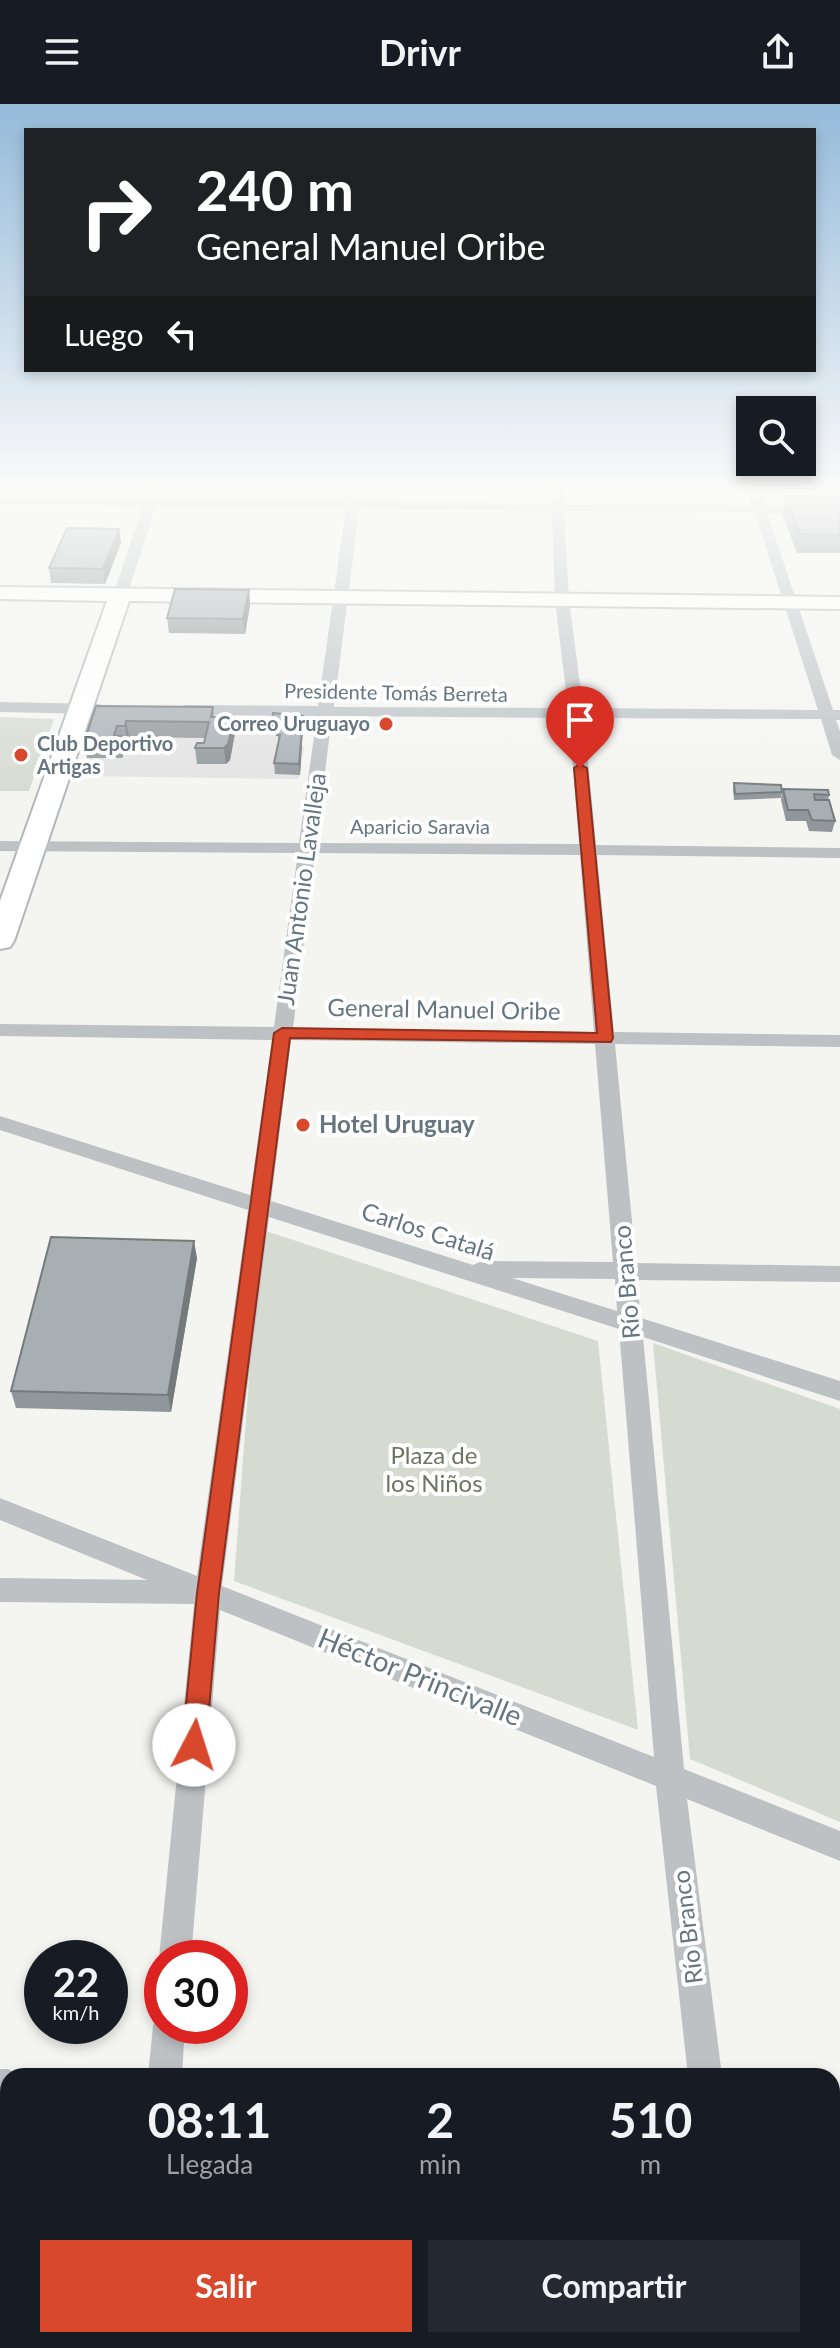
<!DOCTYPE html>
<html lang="es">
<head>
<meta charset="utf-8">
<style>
	:root { --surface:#171b24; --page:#242831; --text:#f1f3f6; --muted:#9ea1a6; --accent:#d8482d }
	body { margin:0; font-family:Lato,sans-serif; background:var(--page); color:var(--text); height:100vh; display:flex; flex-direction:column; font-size:30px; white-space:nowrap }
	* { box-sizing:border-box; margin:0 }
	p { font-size:26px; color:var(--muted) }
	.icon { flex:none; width:44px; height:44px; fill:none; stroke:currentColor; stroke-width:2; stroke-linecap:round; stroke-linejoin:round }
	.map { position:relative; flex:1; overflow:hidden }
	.side { position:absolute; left:0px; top:1964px; width:840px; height:280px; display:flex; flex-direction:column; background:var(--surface); border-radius:24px 24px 0 0; box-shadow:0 4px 12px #0003 }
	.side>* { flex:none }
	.guide { position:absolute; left:24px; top:24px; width:792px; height:244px; border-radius:0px; box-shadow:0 4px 12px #0003; background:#202124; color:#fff; overflow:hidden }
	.tools { position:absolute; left:736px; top:292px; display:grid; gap:16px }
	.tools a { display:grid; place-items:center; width:80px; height:80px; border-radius:0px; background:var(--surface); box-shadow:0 4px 12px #0003; font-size:40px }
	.speed { position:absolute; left:24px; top:1836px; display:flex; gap:16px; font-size:40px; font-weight:700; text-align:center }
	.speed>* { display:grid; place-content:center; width:104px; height:104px; border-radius:50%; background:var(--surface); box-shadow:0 4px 12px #0003; line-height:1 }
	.speed small { font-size:20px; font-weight:400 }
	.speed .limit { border:12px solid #d22; background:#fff; color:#111 }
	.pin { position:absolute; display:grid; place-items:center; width:68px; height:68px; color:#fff; margin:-82px -34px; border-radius:50% 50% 50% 0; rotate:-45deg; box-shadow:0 0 8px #0007 }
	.pin .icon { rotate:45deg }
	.me { position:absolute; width:88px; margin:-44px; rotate:5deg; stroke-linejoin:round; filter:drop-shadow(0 0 6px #0008) }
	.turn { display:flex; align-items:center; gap:28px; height:168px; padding:0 40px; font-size:36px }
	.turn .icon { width:104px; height:104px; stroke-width:2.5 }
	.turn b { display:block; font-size:56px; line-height:68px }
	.then { display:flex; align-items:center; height:76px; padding:0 40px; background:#0003; gap:16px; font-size:30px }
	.eta { display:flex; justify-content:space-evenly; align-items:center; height:136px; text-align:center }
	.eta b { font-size:48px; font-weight:700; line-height:56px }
	.cta { display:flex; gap:16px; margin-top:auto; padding:16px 40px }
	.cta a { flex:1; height:92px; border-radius:0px; background:var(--accent); color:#fff; font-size:32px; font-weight:700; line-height:92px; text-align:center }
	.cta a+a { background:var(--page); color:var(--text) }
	header { display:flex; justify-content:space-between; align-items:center; height:104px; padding:0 40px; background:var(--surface); font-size:36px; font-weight:700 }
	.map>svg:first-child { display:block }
</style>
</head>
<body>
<header><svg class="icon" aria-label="menu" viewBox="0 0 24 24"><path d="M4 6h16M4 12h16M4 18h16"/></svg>Drivr<svg class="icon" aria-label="share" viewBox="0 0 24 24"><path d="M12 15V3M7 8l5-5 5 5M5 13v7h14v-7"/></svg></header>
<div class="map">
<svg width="840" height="2244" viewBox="0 0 840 2244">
	<rect width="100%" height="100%" fill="#f4f4f1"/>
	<path fill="#e2e3e2" d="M99 617 299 620 303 623 300 641 304 642 299 675 81 672Z
		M832 2055H840V2244H784L783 2236H832Z
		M192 2236H680V2244H191Z"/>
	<path fill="#d6dbd2" d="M0 613 54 615 29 687H0Z
		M260 1125 598 1237 638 1626 234 1477Z
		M653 1239 840 1305V1718L690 1655Z
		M0 2011H8V2236H77L86 2244H0Z"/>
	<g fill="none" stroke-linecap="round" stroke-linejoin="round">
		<g stroke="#b3b7ba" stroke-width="4">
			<path id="primary" d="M0 483 840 493V505L129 497 14 837 10 843 0 845V797L107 497 0 495Z"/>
		</g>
		<path fill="#bdc1c4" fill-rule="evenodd" d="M150 384H160L158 395 347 397 349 384H361L359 397 551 399V384H563L564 399 752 401 747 384H759L765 401 840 402V410L767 409 833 606H840V616H836L840 627V656L832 651 821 615 584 614 596 741 840 744V754L597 751 614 928 840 931V943L615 940 636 1159 840 1162V1178L637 1176 641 1214 840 1277V1297L643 1233 684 1665 840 1727V1757L687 1695 722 1972H688L656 1682 220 1506 191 1854H162V1861L159 1854 194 1500 0 1498V1474L147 1476 0 1416V1394L197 1472 248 1106 0 1026V1012L250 1091 272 936 0 932V920L274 923 298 749 0 747V737L299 739 317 612 185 611 177 606 185 601 318 602 346 404 156 402 127 491 120 495 113 491 143 402 0 401V393L146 395ZM359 405 552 407 555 496 568 604 334 603ZM564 407 755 409 818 606 583 604 569 496ZM332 612 569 614 579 740 316 739ZM315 749 580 751 594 928 293 924ZM291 936 595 940 613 1158 482 1157 473 1161 271 1097ZM269 1113 619 1225 654 1653 222 1482ZM512 1174 615 1175 617 1207Z
			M0 598 99 600 107 605 99 610 0 608Z
			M162 1909V1922H185L182 1972H148L153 1922 157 1910Z
			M0 1965H8L21 1972H8V1999H0Z
			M832 1984H840V2018H832Z
			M113 2236H149L148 2244H112Z
			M715 2236H751L752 2244H716Z"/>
		<use href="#primary" fill="#fff" fill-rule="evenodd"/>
	</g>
	<path fill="#90969a" d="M785 392H840V449H797L782 410Z
		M119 425 121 439 105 480 51 479 49 464Z
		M249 486 250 501 245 530 169 529 167 514Z
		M96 602 213 603 214 613H234L235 629 230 656 226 660H197L195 644 204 639 206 634 129 633 127 638H122L124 648 122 654H87L84 638Z
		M303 612V623L300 671 275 670 274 659 278 642V626H272V615Z
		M734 679 782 688 781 694 734 696 733 685Z
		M783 685 829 691 828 696 835 717 832 728 809 727 806 717H786L781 696Z
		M197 1154 171 1308 16 1304 11 1287Z"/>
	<path fill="#757a7d" d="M119 425 121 439 105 480 103 465Z
		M249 486 250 501 245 530 243 515Z
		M303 612V623L300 671 299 660Z
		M234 613 235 629 230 656 226 660 224 644Z
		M126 617 129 633 127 638 125 622Z
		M121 632 124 648 122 654 120 638Z
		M194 1137 197 1154 171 1308 168 1291Z"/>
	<path fill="#a7afb3" stroke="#757a7d" stroke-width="2" d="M785 392H840V431L800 430Z
		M67 424 119 425 103 465 49 464Z
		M175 485 249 486 243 515 167 514Z
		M96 602 213 603 211 613H234L228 640 224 644H195L197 639H204L209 618 126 617 125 622H117L114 632H121L120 638H84Z
		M273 609 303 612 299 660 274 659 280 631H277L280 616 272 615Z
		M734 679 781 681 782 688 735 690Z
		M783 685 828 686 829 691 814 690 815 696H829L835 717 812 716 808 706H788Z
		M51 1133 194 1137 168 1291 11 1287Z
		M188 2236H251V2244H188Z
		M285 2240 336 2241V2244H284Z"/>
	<linearGradient id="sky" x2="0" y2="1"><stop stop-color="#94bada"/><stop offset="0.55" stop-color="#fafaf9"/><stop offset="1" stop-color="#fafaf9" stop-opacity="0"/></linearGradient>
	<rect width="840" height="698" fill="url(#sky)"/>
	<path fill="#d8482d" stroke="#8c2f1d" stroke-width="2" d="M580 660 587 664 613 934 611 938 290 934 219 1489 206 1641 203 1649 194 1652 186 1649 182 1641 197 1489 274 929 282 924 597 929 574 664Z"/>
	<g fill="#d8482d" stroke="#fff" stroke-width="3">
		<circle cx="386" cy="620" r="8"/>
		<circle cx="21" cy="651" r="8"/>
		<circle cx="303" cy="1021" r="8"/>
	</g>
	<g text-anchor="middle" stroke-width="8" stroke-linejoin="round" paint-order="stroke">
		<g font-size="20" fill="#657680" stroke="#fff">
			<text transform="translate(396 589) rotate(1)" y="7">Presidente Tomás Berreta</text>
			<text x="420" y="730">Aparicio Saravia</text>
		</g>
		<g font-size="20" font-weight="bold" fill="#657680" stroke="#fff" text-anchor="end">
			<text x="370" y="627">Correo Uruguayo</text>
			<text x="37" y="647" text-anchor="start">Club Deportivo<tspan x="37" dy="23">Artigas</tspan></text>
		</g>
		<g font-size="24" fill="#657680" stroke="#fff">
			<text transform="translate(302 785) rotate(-82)" y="8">Juan Antonio Lavalleja</text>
			<text transform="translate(444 906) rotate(1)" y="8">General Manuel Oribe</text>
			<text transform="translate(428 1128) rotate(18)" y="8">Carlos Catalá</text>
			<text transform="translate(627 1178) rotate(-95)" y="8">Río Branco</text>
			<text transform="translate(688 1823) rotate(-97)" y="8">Río Branco</text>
		</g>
		<g font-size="24" font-weight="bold" fill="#657680" stroke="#fff" text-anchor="start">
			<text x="319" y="1029">Hotel Uruguay</text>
		</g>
		<g font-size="24" fill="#697763" stroke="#fff">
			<text x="434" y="1360">Plaza de<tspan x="434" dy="28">los Niños</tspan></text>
		</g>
		<g font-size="28" fill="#657680" stroke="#fff">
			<text transform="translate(420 1573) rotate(22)" y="10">Héctor Princivalle</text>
		</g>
	</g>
</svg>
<div class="tools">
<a><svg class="icon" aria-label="search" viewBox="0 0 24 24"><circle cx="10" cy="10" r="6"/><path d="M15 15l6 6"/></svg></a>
</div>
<div class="speed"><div>22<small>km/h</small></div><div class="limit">30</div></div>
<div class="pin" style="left:580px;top:664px;background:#d93025"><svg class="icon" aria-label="arrive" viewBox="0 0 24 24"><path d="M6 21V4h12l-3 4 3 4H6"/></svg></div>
<svg class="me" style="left:194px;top:1641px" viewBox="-20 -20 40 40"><circle r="19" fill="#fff"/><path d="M0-13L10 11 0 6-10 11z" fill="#d8482d"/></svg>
<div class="guide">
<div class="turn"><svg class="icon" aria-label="right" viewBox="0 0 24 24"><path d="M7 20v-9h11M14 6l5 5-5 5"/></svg><div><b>240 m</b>General Manuel Oribe</div></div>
<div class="then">Luego<svg class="icon" aria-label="left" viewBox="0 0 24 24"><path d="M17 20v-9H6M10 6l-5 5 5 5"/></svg></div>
</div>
<section class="side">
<div class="eta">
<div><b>08:11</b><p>Llegada</p></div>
<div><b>2</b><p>min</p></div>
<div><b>510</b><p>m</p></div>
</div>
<div class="cta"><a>Salir</a><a>Compartir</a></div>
</section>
</div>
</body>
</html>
